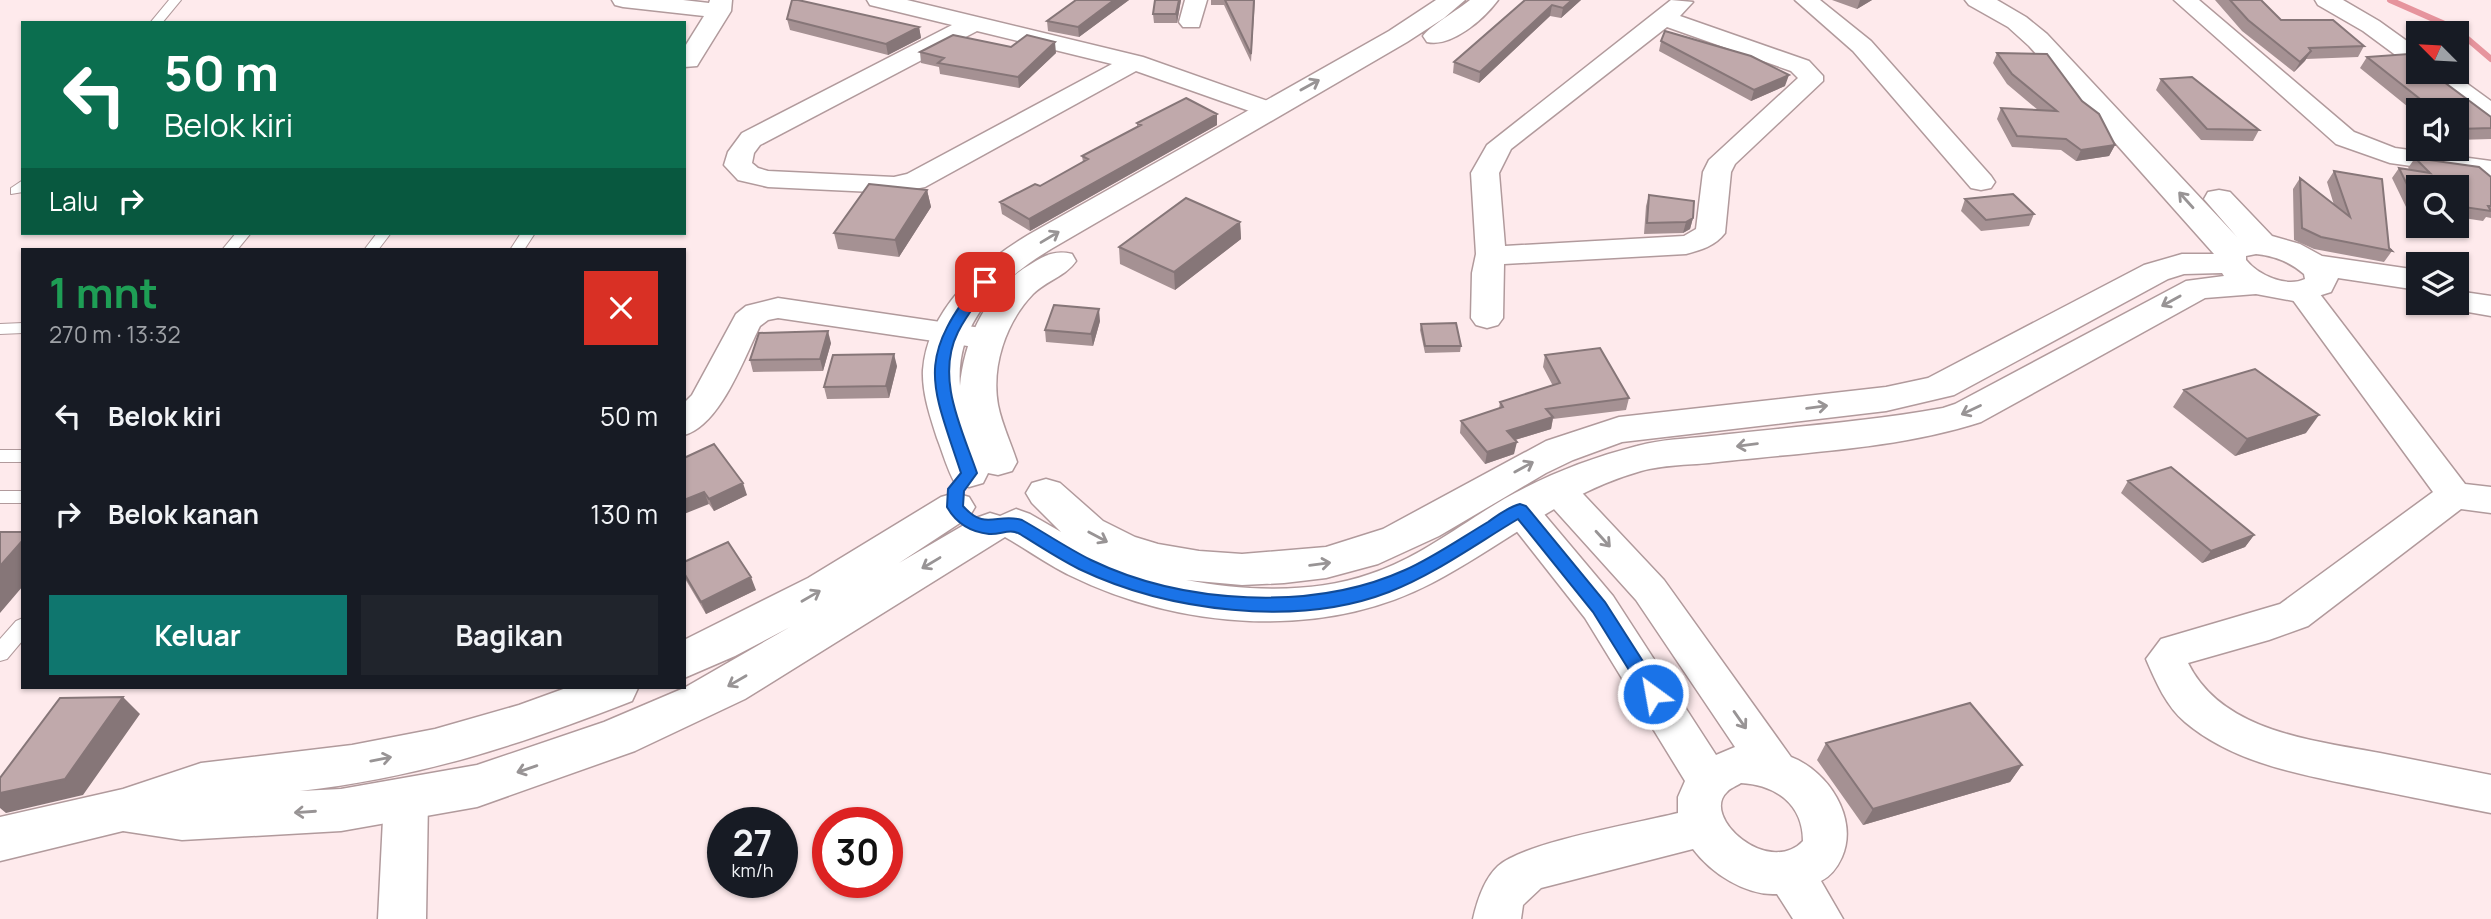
<!DOCTYPE html>
<html lang="id">
<head>
<meta charset="utf-8">
<style>
	:root { --surface:#171b24; --page:#20242c; --text:#f1f3f6; --muted:#9ea1a6; --accent:#0f766e }
	body { margin:0; font-family:Manrope,sans-serif; background:var(--page); color:var(--text); height:100vh; display:flex; flex-direction:column; font-size:26px; white-space:nowrap }
	* { box-sizing:border-box; margin:0 }
	p { font-size:23px; color:var(--muted) }
	.icon { flex:none; width:38px; height:38px; fill:none; stroke:currentColor; stroke-width:2; stroke-linecap:round; stroke-linejoin:round }
	.map { position:relative; flex:1; overflow:hidden }
	.details { position:absolute; left:21px; top:248px; width:665px; height:441px; display:flex; flex-direction:column; background:var(--surface); border-radius:0px; box-shadow:0 2px 5px #0004 }
	.details>* { flex:none }
	.guide { position:absolute; left:21px; top:21px; width:665px; height:214px; border-radius:0px; box-shadow:0 2px 5px #0004; background:#0b6e4f; color:#fff; overflow:hidden }
	.needle { width:46px; rotate:294deg }
	.controls { position:absolute; left:2406px; top:21px; display:grid; gap:14px }
	.controls a { display:grid; place-items:center; width:63px; height:63px; border-radius:0px; background:var(--surface); box-shadow:0 2px 5px #0004; font-size:35px }
	.speed { position:absolute; left:707px; top:807px; display:flex; gap:14px; font-size:35px; font-weight:700; text-align:center }
	.speed>* { display:grid; place-content:center; width:91px; height:91px; border-radius:50%; background:var(--surface); box-shadow:0 2px 5px #0004; line-height:1 }
	.speed small { font-size:18px; font-weight:400 }
	.speed .limit { border:10px solid #d22; background:#fff; color:#111 }
	.pin { position:absolute; display:grid; place-items:center; width:60px; height:60px; color:#fff; margin:-30px; border-radius:14px; box-shadow:0 4px 10px #0006 }
	.me { position:absolute; width:77px; margin:-38px; rotate:328deg; stroke-linejoin:round; filter:drop-shadow(0 0 5px #0008) }
	.turn { display:flex; align-items:center; gap:24px; height:147px; padding:0 28px; font-size:32px }
	.turn .icon { width:91px; height:91px; stroke-width:2.5 }
	.turn b { display:block; font-size:49px; line-height:60px }
	.then { display:flex; align-items:center; height:66px; padding:0 28px; background:#0003; gap:14px; font-size:26px }
	.round { display:grid; place-items:center; flex:none; width:74px; height:74px; border-radius:0px; background:var(--page) }
	.overview { display:flex; align-items:center; justify-content:space-between; height:119px; padding:0 28px }
	h1 { font-size:42px; font-weight:700; line-height:52px; color:#1e9e55 }
	.button { display:flex; gap:14px; margin-top:auto; padding:14px 28px }
	.button a { flex:1; height:80px; border-radius:0px; background:var(--accent); color:#fff; font-size:28px; font-weight:700; line-height:80px; text-align:center }
	.button a+a { background:var(--page); color:var(--text) }
	ul { padding:0; list-style:none }
	li { display:flex; align-items:center; gap:21px; height:98px; padding:0 28px }
	li div { flex:1 }
	li b { display:block; font-size:26px }
	li em { font-style:normal }
	.map>svg:first-child { display:block }
</style>
</head>
<body>
<div class="map">
<svg width="2491" height="919" viewBox="0 0 2491 919">
	<rect width="100%" height="100%" fill="#feeaec"/>
	<g fill="none" stroke-linecap="round" stroke-linejoin="round">
		<path stroke="#e6949d" stroke-width="6" d="M2390 0 2456 29 2491 59"/>
		<g stroke="#b19a9c" stroke-width="2">
			<path id="service" d="M169 0H181L162 23H150Z
				M23 180V192L11 194V188Z
				M236 233H251L237 250H222Z
				M377 233H391L378 250H364Z
				M521 233H535L524 250H510Z
				M23 323V333L0 334V324Z
				M0 450H23V462H0Z
				M0 491H23V503H0Z
				M23 618V640L7 659 0 661V639L16 621Z"/>
		</g>
		<g stroke="#b19a9c" stroke-width="3">
			<path id="minor" d="M612 0H683L709 3 710 0H732L731 11 700 61 697 66 684 67V48L704 16 623 7 615 5Z
				M867 0H907L1143 57 1276 104 1280 109 1276 114 1267 117 1258 114 1136 71 925 187 894 193 768 187 738 180 724 165 728 152 742 133 952 25 870 5ZM977 31 1112 64 907 174 894 177 768 171 758 168 752 163 754 153 760 145Z
				M1185 0H1207L1199 27H1183L1179 22Z
				M1671 0 1693 2 1680 16 1809 61 1823 76V81L1735 164 1731 172 1725 233C1715 246 1701 250 1686 254L1504 264 1503 318 1498 325 1487 328 1476 325 1471 318 1472 273 1476 254 1471 173 1487 145ZM1667 27 1791 71 1798 78 1709 160 1703 172 1696 229 1684 236 1505 246 1499 173 1511 149Z
				M1795 0H1820L1871 41 1991 176 1995 182 1991 188 1981 190 1971 188 1853 51Z
				M2174 0H2199L2354 132 2395 148 2491 161V177L2390 163 2336 144Z
				M2315 0H2343L2379 21 2418 49V67L2409 65 2363 31 2318 5Z
				M2423 72H2451L2491 101V121L2482 118 2426 77Z
				M2302 283 2313 285 2465 484 2491 487V513L2461 509 2308 626 2269 640 2188 663C2222 732 2312 740 2380 753 2417 760 2454 768 2491 775V813C2454 806 2417 798 2381 791 2315 777 2238 767 2185 722 2166 706 2156 682 2146 659L2161 639 2280 604 2433 492 2287 292 2291 285Z
				M778 298 988 329 999 332 1004 339 999 346 988 349 778 318 768 320 760 326C744 358 720 426 684 435V403L692 395 736 314 746 306Z
				M1557 476 1570 480 1664 580 1791 757C1828 771 1859 818 1842 857 1837 868 1831 876 1821 881L1843 919H1793L1777 894C1746 896 1711 873 1693 849L1541 888 1523 905 1521 919H1473C1477 901 1484 879 1498 866 1525 842 1638 823 1678 813V797L1685 781 1585 618 1507 519 1502 510 1507 501 1520 497 1533 501 1613 596 1716 755 1735 747 1636 600 1544 498 1539 489 1544 480ZM1741 783C1776 785 1803 804 1803 841 1769 877 1700 817 1727 792 1730 788 1737 786 1741 783Z
				M406 780 422 785 428 799 426 919H378L384 799 390 785Z"/>
		</g>
		<g stroke="#b19a9c" stroke-width="3">
			<path id="tertiary" d="M1436 0H1465L1444 18 1407 42 1051 249C1000 280 955 322 960 386 964 339 988 288 1031 264 1045 255 1055 250 1072 254L1076 261C1066 276 1046 281 1033 294 1006 322 991 366 998 405 1002 425 1011 443 1017 462L1012 471 998 475 988 473 983 483 969 487 955 483C947 469 943 453 937 438 930 416 922 393 923 370 928 309 980 264 1028 235L1389 31Z
				M1470 0H1498C1484 19 1451 48 1427 42L1423 36C1429 27 1459 9 1470 0Z
				M1965 0H1997L2026 17 2047 34 2237 237 2204 199 2208 192 2219 190 2230 192 2272 236 2300 244 2322 256 2418 270V290L2338 278 2331 292 2299 302 2256 294 2205 298 1981 422C1894 450 1800 452 1709 463 1687 465 1663 465 1641 471 1560 494 1505 545 1432 583 1321 641 1179 629 1069 575 1047 564 1026 549 1005 537L745 699 635 751 477 807 341 831 182 840 123 831 0 861V817L123 789 201 763 352 745 435 729 519 705 566 688H638L632 701C519 745 422 777 300 791L341 789 477 765 604 722 684 688 790 627 735 656 684 678V640L808 578 941 497 955 493 969 497 975 507 969 517 899 563 976 518 990 513 1000 516 1016 509 1030 514 1061 532 1032 503 1026 493 1032 483 1046 479 1060 483 1103 521 1135 537 1158 544 1199 551 1242 554 1326 547 1383 529 1546 441 1619 417 1886 387 1928 378 2144 265 2182 254H2214L2029 46 2008 27 1969 5ZM2256 254C2275 256 2290 262 2304 274L2305 279C2286 288 2258 275 2246 260V256ZM2222 273 2224 276 2186 281 1955 404 1943 408C1866 422 1788 427 1711 436 1686 439 1661 439 1637 446 1590 458 1546 475 1504 499 1461 524 1419 558 1370 574 1313 594 1245 591 1186 580L1242 585 1284 583 1326 578 1378 564 1439 536 1546 473 1573 460 1622 442 1886 411 1954 395 2168 279 2184 274Z
				M2457 291 2491 296V316L2445 308 2441 303H2457Z"/>
		</g>
		<use href="#service" fill="#fff" fill-rule="evenodd"/>
		<use href="#minor" fill="#fff" fill-rule="evenodd"/>
		<use href="#tertiary" fill="#fff" fill-rule="evenodd"/>
	</g>
	<path fill="#a59193" d="M1076 0H1129L1079 37 1048 31 1047 21Z
		M1155 0H1181L1177 23H1154L1153 14Z
		M1211 0H1255L1251 62 1224 5H1211Z
		M1525 0H1581L1561 18 1550 16 1479 83 1453 73 1454 62Z
		M1832 0H1872L1857 9Z
		M2215 0H2261L2281 20 2364 46 2358 57 2306 59 2294 72 2242 31Z
		M787 19 919 27 921 38 888 55 790 30Z
		M1661 41 1785 86 1751 101 1659 51Z
		M1011 47 1056 53 1019 88 940 74 939 67 921 63 920 52Z
		M1997 53 2115 145 2109 156 2076 161 2061 150 2012 147 1997 119 2001 108 2038 110 2007 84 1993 63Z
		M2367 57 2450 82 2448 85 2491 117V139L2457 140V110H2418V115L2360 68Z
		M2161 79 2259 130 2253 141 2201 140 2156 90Z
		M1217 114V125L1030 231 1002 214 1000 202 1040 186 1083 162 1082 156 1137 127V123Z
		M2413 122H2418V149L2406 147V133Z
		M2420 149H2447L2445 152Z
		M2415 158 2491 177V218L2486 217 2483 221 2457 217V187H2418V211L2407 209 2392 178 2399 168 2409 169 2408 168Z
		M2334 171 2389 248 2392 251 2384 262 2314 249 2294 240 2293 189 2300 178 2334 205 2327 182Z
		M927 190 931 207 899 257 838 249 834 233Z
		M1649 195 1693 218 1690 229 1683 233 1644 234 1646 206Z
		M1965 199 2034 214 2029 226 1981 231 1961 211Z
		M1240 222 1241 239 1175 290 1120 264 1119 247Z
		M1100 321 1093 346 1046 342 1045 330Z
		M1421 324 1461 346 1460 352 1425 353 1420 330Z
		M831 343 823 371 753 372 750 360Z
		M1545 355 1629 398 1626 410 1553 419 1551 429 1515 440 1514 454 1485 464 1460 433 1461 421 1499 409 1500 402 1553 386 1543 367Z
		M897 366 889 398 827 399 824 387Z
		M2184 390 2306 433 2235 456 2173 407Z
		M684 458 747 495 714 511 709 504Z
		M2128 481 2254 535 2245 547 2202 563 2121 493Z
		M684 562 756 590 706 614 684 577Z
		M1826 743 2022 765 2010 782 1863 825 1817 760Z"/>
	<path fill="#867678" d="M1114 0H1129L1079 37 1078 27Z
		M1179 0H1181L1177 23 1176 14Z
		M1572 0H1581L1561 18 1563 8Z
		M1860 0H1872L1857 9Z
		M1552 5 1550 16 1479 83 1480 72Z
		M919 27 921 38 888 55 886 44Z
		M1055 42 1056 53 1019 88 1018 77Z
		M2311 51 2305 61 2294 72 2300 62Z
		M1789 75 1785 86 1751 101 1754 90Z
		M1217 114V125L1030 231 1029 219Z
		M2115 145 2109 156 2076 161 2081 150Z
		M927 190 931 207 899 257 895 240Z
		M1693 218 1690 229 1683 233 1686 222Z
		M1240 222 1241 239 1175 290 1174 272Z
		M1099 309 1100 321 1093 346 1091 334Z
		M828 331 831 343 823 371 820 359Z
		M894 354 897 366 889 398 886 386Z
		M2319 415 2306 433 2235 456 2247 439Z
		M1553 417 1551 429 1505 443 1507 431Z
		M1517 442 1514 454 1485 464 1487 452Z
		M743 483 747 495 714 511 709 499Z
		M704 492 709 504 684 514V500Z
		M2254 535 2245 547 2202 563 2211 551Z
		M23 540V586L0 613V566Z
		M751 577 756 590 706 614 701 602Z
		M123 697 140 714 83 795 6 813 0 808V793Z
		M2022 765 2010 782 1863 825 1873 809Z"/>
	<path fill="#c0a9ab" stroke="#867678" stroke-width="2" d="M792 0H798L919 27 886 44 787 19Z
		M1076 0H1114L1078 27 1047 21Z
		M1155 0H1179L1176 14H1153Z
		M1225 0H1254L1251 54Z
		M1525 0H1572L1563 8 1552 5 1480 72 1454 62Z
		M2230 0H2261L2281 20H2333L2364 46 2309 48 2311 51 2300 62 2248 20Z
		M1665 31 1751 56 1789 75 1754 90 1661 41Z
		M953 35 1011 47 1027 35 1055 42 1018 77 938 63 944 58 920 52Z
		M1997 53 2047 54 2082 101 2099 114 2115 145 2081 150 2066 139 2017 136 2001 108 2057 111 2012 74Z
		M2409 54 2418 61V72H2435L2450 82H2444L2491 117V128L2458 129 2457 128V110H2434L2367 57Z
		M2192 77 2259 130 2207 129 2161 79Z
		M1186 98 1217 114 1029 219 1000 202 1035 184 1040 186 1088 159 1082 156 1141 125 1137 123Z
		M2413 122H2418V136H2414Z
		M2415 158 2479 167 2491 177V206H2488L2491 211 2457 206V187H2418V200L2414 199 2399 168 2430 173Z
		M2334 171 2382 179 2389 248 2392 251 2321 237 2302 228 2300 178 2350 217Z
		M869 184 927 190 895 240 834 233Z
		M2013 194 2034 214 1986 220 1965 199Z
		M1649 195 1694 201 1693 218 1686 222 1647 223Z
		M1186 198 1240 222 1174 272 1119 247Z
		M1054 305 1099 309 1091 334 1045 330Z
		M1456 323 1461 346H1425L1421 324Z
		M828 331 820 359 750 360 759 333Z
		M1600 348 1629 398 1546 409 1553 417 1507 431 1517 442 1487 452 1461 421 1503 407 1500 402 1560 383 1545 355Z
		M894 354 886 386 824 387 833 355Z
		M2255 369 2319 415 2247 439 2184 390Z
		M714 444 743 483 709 499 704 492 684 500V458Z
		M2171 467 2254 535 2211 551 2128 481Z
		M0 532H23V540L0 566Z
		M728 542 751 577 701 602 684 573V562Z
		M123 697 65 779 0 793V778L60 698Z
		M1970 703 2022 765 1873 809 1826 743Z"/>
	<defs><path id="oneway-shaft" d="M-6 0H5M1.5-3L5.5 0L1.5 3" fill="none" stroke-width="1.6" stroke-linecap="round" stroke-linejoin="round" transform="scale(1.75)"/></defs>
	<g stroke="#989495">
		<use href="#oneway-shaft" transform="translate(1310 85) rotate(-29)"/>
		<use href="#oneway-shaft" transform="translate(2186 200) rotate(-132)"/>
		<use href="#oneway-shaft" transform="translate(1050 237) rotate(-31)"/>
		<use href="#oneway-shaft" transform="translate(2171 301) rotate(151)"/>
		<use href="#oneway-shaft" transform="translate(1817 407) rotate(-7)"/>
		<use href="#oneway-shaft" transform="translate(1971 410) rotate(155)"/>
		<use href="#oneway-shaft" transform="translate(1747 445) rotate(173)"/>
		<use href="#oneway-shaft" transform="translate(1524 467) rotate(-29)"/>
		<use href="#oneway-shaft" transform="translate(1098 537) rotate(28)"/>
		<use href="#oneway-shaft" transform="translate(1603 539) rotate(48)"/>
		<use href="#oneway-shaft" transform="translate(931 563) rotate(149)"/>
		<use href="#oneway-shaft" transform="translate(1320 564) rotate(-7)"/>
		<use href="#oneway-shaft" transform="translate(811 596) rotate(-30)"/>
		<use href="#oneway-shaft" transform="translate(737 681) rotate(150)"/>
		<use href="#oneway-shaft" transform="translate(1740 720) rotate(55)"/>
		<use href="#oneway-shaft" transform="translate(381 759) rotate(-11)"/>
		<use href="#oneway-shaft" transform="translate(527 769) rotate(161)"/>
		<use href="#oneway-shaft" transform="translate(305 812) rotate(176)"/>
	</g>
	<path fill="#1a73e8" stroke="#114b97" stroke-width="2" d="M985 278 991 282C980 299 967 314 958 332 935 378 962 429 977 473L964 491 963 506C986 532 997 512 1022 520 1045 533 1067 548 1091 560 1182 604 1312 612 1405 570 1434 557 1461 538 1488 522 1498 515 1508 507 1520 504L1526 506 1605 602 1660 688 1663 694 1660 699 1653 701 1647 699 1593 612 1518 519C1476 544 1435 574 1389 592 1296 628 1167 611 1079 569 1059 559 1039 546 1020 534 1009 528 1001 535 989 534 971 532 956 523 947 507L948 489 961 473C931 382 915 360 980 279Z"/>
</svg>
<div class="controls">
<a><svg class="needle" viewBox="-14 -14 28 28"><path d="M0-13l5 13h-10z" fill="#e53935"/><path d="M0 13l5-13h-10z" fill="#9ea1a6"/></svg></a>
<a><svg class="icon" aria-label="sound" viewBox="0 0 24 24"><path d="M4 9h4l5-4v14l-5-4H4zM17 9q2 3 0 6"/></svg></a>
<a><svg class="icon" aria-label="search" viewBox="0 0 24 24"><circle cx="10" cy="10" r="6"/><path d="M15 15l6 6"/></svg></a>
<a><svg class="icon" aria-label="layers" viewBox="0 0 24 24"><path d="M12 4l9 5-9 5-9-5zM3 14l9 5 9-5"/></svg></a>
</div>
<div class="speed"><div>27<small>km/h</small></div><div class="limit">30</div></div>
<div class="pin" style="left:985px;top:282px;background:#d93025"><svg class="icon" aria-label="arrive" viewBox="0 0 24 24"><path d="M6 21V4h12l-3 4 3 4H6"/></svg></div>
<svg class="me" style="left:1653px;top:694px" viewBox="-20 -20 40 40"><circle r="17" fill="#1a73e8" stroke="#fff" stroke-width="3"/><path d="M0-11L8 9 0 5-8 9z" fill="#fff"/></svg>
<div class="guide">
<div class="turn"><svg class="icon" aria-label="left" viewBox="0 0 24 24"><path d="M17 20v-9H6M10 6l-5 5 5 5"/></svg><div><b>50 m</b>Belok kiri</div></div>
<div class="then">Lalu<svg class="icon" aria-label="right" viewBox="0 0 24 24"><path d="M7 20v-9h11M14 6l5 5-5 5"/></svg></div>
</div>
<section class="details">
<div class="overview"><div><h1>1 mnt</h1><p>270 m · 13:32</p></div><a class="round" style="background:#d93025;color:#fff"><svg class="icon" aria-label="close" viewBox="0 0 24 24"><path d="M6 6l12 12M18 6L6 18"/></svg></a></div>
<ul>
<li><svg class="icon" aria-label="left" viewBox="0 0 24 24"><path d="M17 20v-9H6M10 6l-5 5 5 5"/></svg><div><b>Belok kiri</b></div><em>50 m</em></li>
<li><svg class="icon" aria-label="right" viewBox="0 0 24 24"><path d="M7 20v-9h11M14 6l5 5-5 5"/></svg><div><b>Belok kanan</b></div><em>130 m</em></li>
</ul>
<div class="button"><a>Keluar</a><a>Bagikan</a></div>
</section>
</div>
</body>
</html>
